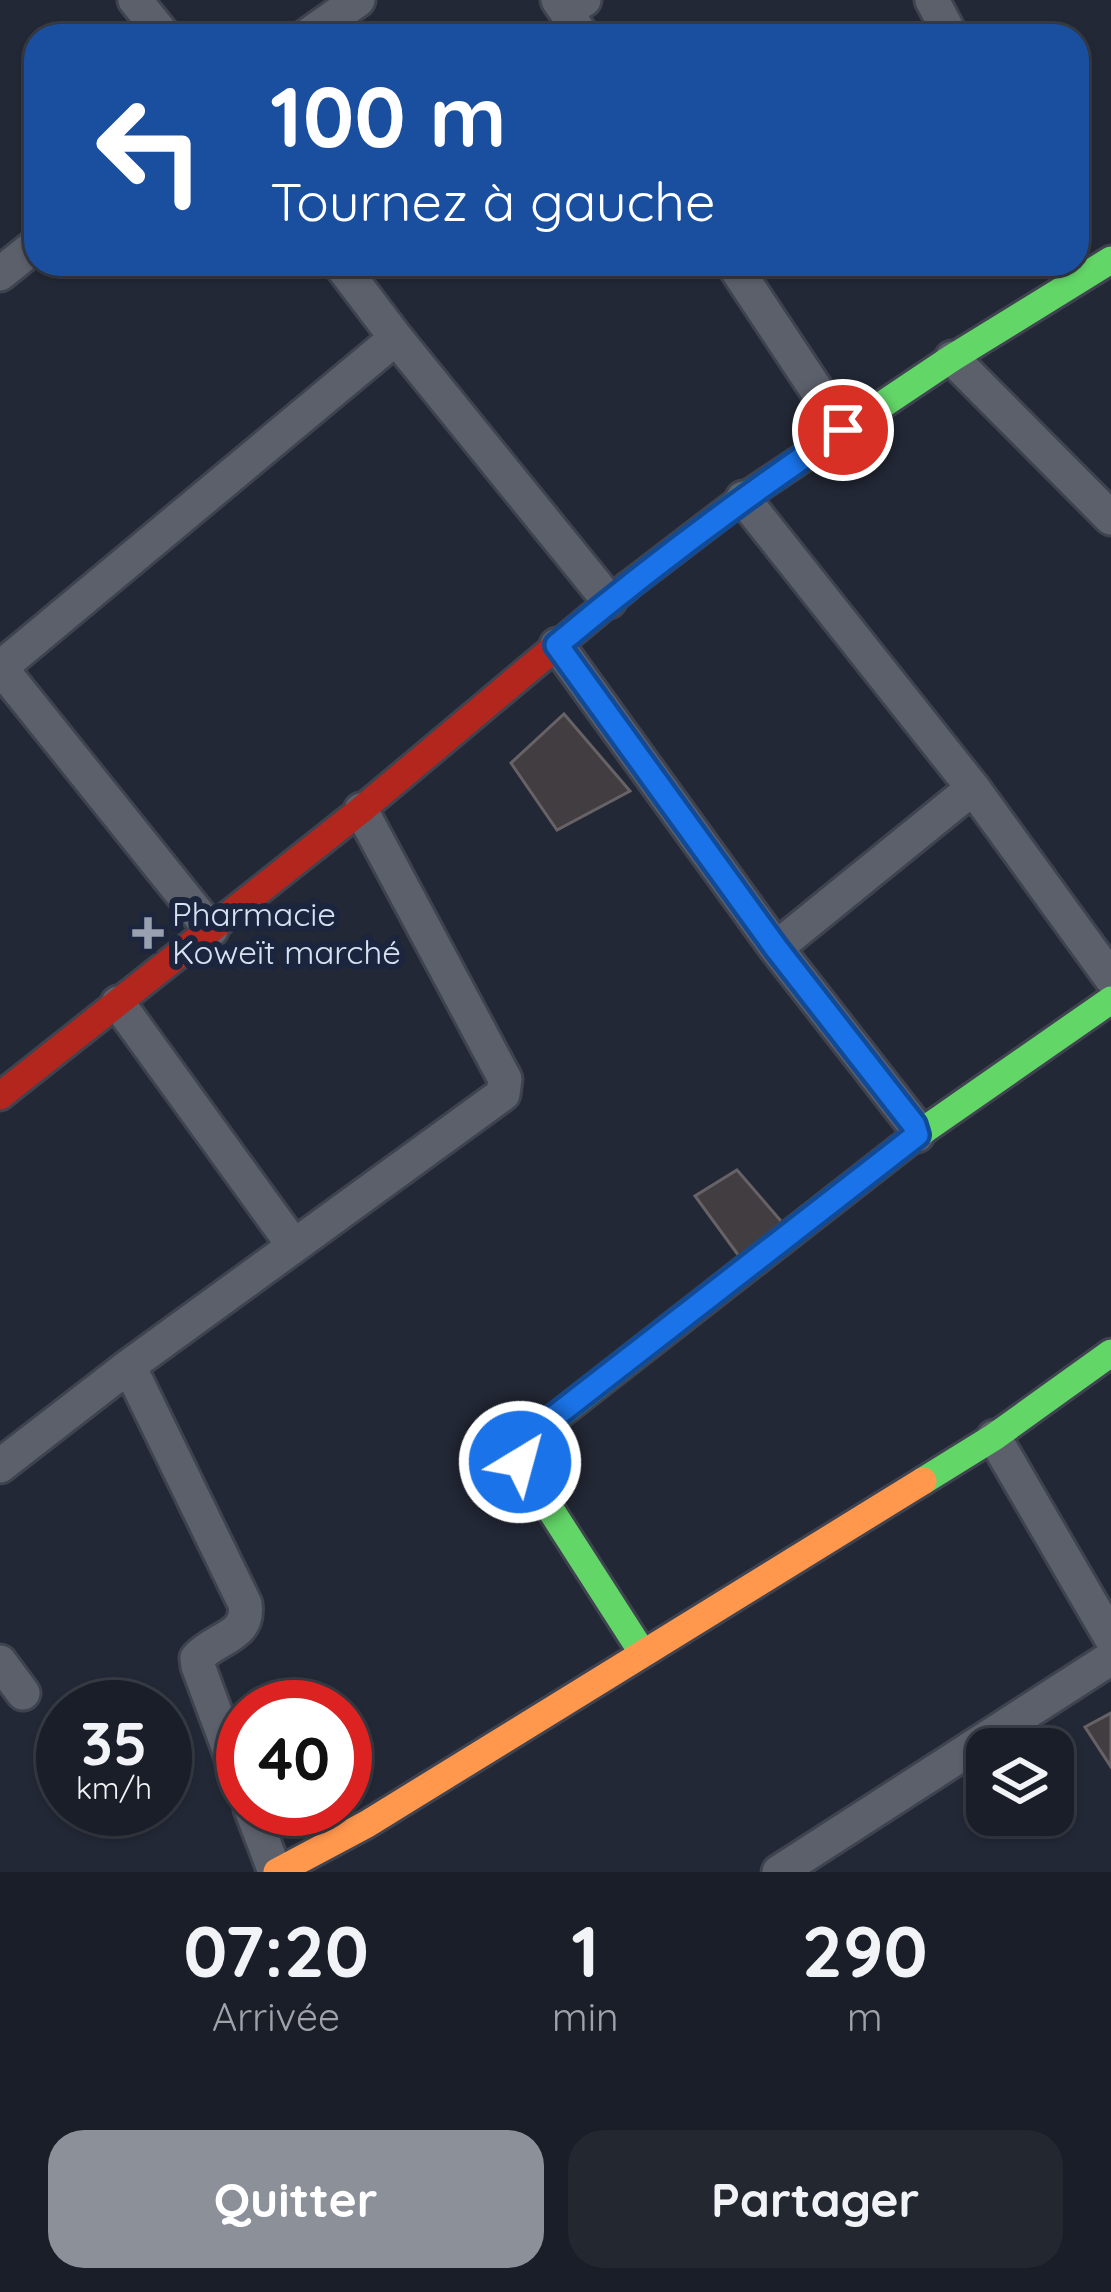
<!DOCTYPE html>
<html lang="fr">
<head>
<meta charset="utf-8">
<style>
	:root { --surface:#1a1e28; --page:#232730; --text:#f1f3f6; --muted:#9fa2a8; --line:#383c45; --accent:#8c9099 }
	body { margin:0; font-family:Quicksand,sans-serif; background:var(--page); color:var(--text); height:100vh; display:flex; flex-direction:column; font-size:45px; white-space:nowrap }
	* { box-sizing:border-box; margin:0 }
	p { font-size:39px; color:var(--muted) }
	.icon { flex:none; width:66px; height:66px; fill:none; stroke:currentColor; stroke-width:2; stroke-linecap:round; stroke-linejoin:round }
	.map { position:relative; height:1872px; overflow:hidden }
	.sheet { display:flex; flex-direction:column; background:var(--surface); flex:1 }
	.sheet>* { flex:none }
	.top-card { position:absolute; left:24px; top:24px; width:1065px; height:252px; border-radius:36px; box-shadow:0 3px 9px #0004,0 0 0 3px var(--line); background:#1a4fa0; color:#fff; overflow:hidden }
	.fabs { position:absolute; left:966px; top:1728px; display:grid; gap:24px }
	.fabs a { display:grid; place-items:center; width:108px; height:108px; border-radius:24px; background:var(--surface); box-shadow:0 3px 9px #0004,0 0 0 3px var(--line); font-size:60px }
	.speed { position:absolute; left:36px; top:1680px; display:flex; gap:24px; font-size:60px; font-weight:700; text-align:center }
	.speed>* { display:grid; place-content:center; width:156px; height:156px; border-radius:50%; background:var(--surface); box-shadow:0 3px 9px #0004,0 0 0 3px var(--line); line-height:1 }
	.speed small { font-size:30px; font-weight:400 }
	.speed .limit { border:18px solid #d22; background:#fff; color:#111 }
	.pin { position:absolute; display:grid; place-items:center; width:102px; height:102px; color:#fff; margin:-51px; border:6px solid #fff; border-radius:50%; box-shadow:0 3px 12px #0007 }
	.me { position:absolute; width:132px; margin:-66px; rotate:37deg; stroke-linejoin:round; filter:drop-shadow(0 0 9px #0008) }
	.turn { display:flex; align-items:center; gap:42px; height:252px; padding:0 48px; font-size:54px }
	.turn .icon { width:156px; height:156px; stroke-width:2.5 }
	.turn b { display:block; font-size:84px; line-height:102px }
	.eta { display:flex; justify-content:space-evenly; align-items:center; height:204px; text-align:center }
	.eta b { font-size:72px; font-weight:700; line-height:84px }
	.action { display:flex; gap:24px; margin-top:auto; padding:24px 48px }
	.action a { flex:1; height:138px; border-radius:36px; background:var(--accent); color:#fff; font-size:48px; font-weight:700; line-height:138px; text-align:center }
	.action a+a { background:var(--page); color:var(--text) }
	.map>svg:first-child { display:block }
</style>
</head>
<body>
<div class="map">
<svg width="1111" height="1872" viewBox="0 0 1111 1872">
	<rect width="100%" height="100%" fill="#232836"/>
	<path fill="#413d40" stroke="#676265" stroke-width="3" d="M564 714 630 791 557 830 511 763Z
		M737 1170 787 1228 744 1263 695 1196Z
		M1111 1713V1767L1085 1727Z"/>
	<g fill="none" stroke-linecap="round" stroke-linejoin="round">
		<g stroke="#3f434f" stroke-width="39">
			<path id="street" d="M135 0 164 36
				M558 0 565 10 584 0
				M932 0 951 36
				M565 10 582 36
				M307 36 358 0
				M340 264 396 338 609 601
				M733 264 843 430
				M0 274 36 245
				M952 358 1111 518
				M743 498 973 788 1111 978
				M557 645 776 948 914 1125 917 1135
				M0 667 211 930
				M0 668 396 338
				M776 948 973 788
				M118 1003 294 1246
				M129 1366 245 1604C250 1637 216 1637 197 1658L198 1666 243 1787
				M994 1437 1111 1638
				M0 1466 129 1366 503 1094 505 1079 361 810
				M0 1662 23 1693
				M251 1809 275 1872
				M779 1872 1111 1658"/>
		</g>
		<g stroke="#3f434f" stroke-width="33">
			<path id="fast" d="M628 586 743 498 952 358 1111 260
				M923 1481 994 1437 1111 1353
				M642 1652 520 1462 518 1447 917 1135 1111 1000"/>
		</g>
		<g stroke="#3f434f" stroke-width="33">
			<path id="slow" d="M277 1872 367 1824 923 1481"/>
		</g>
		<g stroke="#3f434f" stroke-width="33">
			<path id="jam" d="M0 1096 361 810 628 586"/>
		</g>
		<use href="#street" stroke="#5c606b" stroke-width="33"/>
		<use href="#fast" stroke="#63d668" stroke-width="27"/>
		<use href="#slow" stroke="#ff974d" stroke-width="27"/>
		<use href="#jam" stroke="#b3261e" stroke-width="27"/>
	</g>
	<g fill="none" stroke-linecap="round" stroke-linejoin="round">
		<g stroke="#114b97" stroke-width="30">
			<path id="route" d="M520 1462 518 1447 527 1438 917 1135 914 1125 776 948 557 645C649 568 744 497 843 430"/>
		</g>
		<use href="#route" stroke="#1a73e8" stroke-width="21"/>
	</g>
	<path fill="#99a0b0" stroke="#1b253e" stroke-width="4.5" d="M142 915h12v12h12v12h-12v12h-12v-12h-12v-12h12z"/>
	<g text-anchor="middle" stroke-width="12" stroke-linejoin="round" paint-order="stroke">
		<g font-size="33" fill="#d8e0f1" stroke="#1b253e" text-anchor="start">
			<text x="172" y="926">Pharmacie<tspan x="172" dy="38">Koweït marché</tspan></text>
		</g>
	</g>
</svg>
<div class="fabs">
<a><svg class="icon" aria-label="layers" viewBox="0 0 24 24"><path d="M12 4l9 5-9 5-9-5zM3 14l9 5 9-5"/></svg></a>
</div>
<div class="speed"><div>35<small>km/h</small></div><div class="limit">40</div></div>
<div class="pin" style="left:843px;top:430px;background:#d93025"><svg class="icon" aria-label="arrive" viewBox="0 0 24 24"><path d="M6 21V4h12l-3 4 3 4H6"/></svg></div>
<svg class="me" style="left:520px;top:1462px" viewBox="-20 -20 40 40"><circle r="17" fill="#1a73e8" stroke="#fff" stroke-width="3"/><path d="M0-11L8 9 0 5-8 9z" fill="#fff"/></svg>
<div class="top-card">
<div class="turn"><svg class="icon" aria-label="left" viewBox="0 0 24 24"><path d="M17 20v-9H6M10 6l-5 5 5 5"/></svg><div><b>100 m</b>Tournez à gauche</div></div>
</div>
</div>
<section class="sheet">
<div class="eta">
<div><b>07:20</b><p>Arrivée</p></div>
<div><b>1</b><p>min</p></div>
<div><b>290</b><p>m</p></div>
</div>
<div class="action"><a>Quitter</a><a>Partager</a></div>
</section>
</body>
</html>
